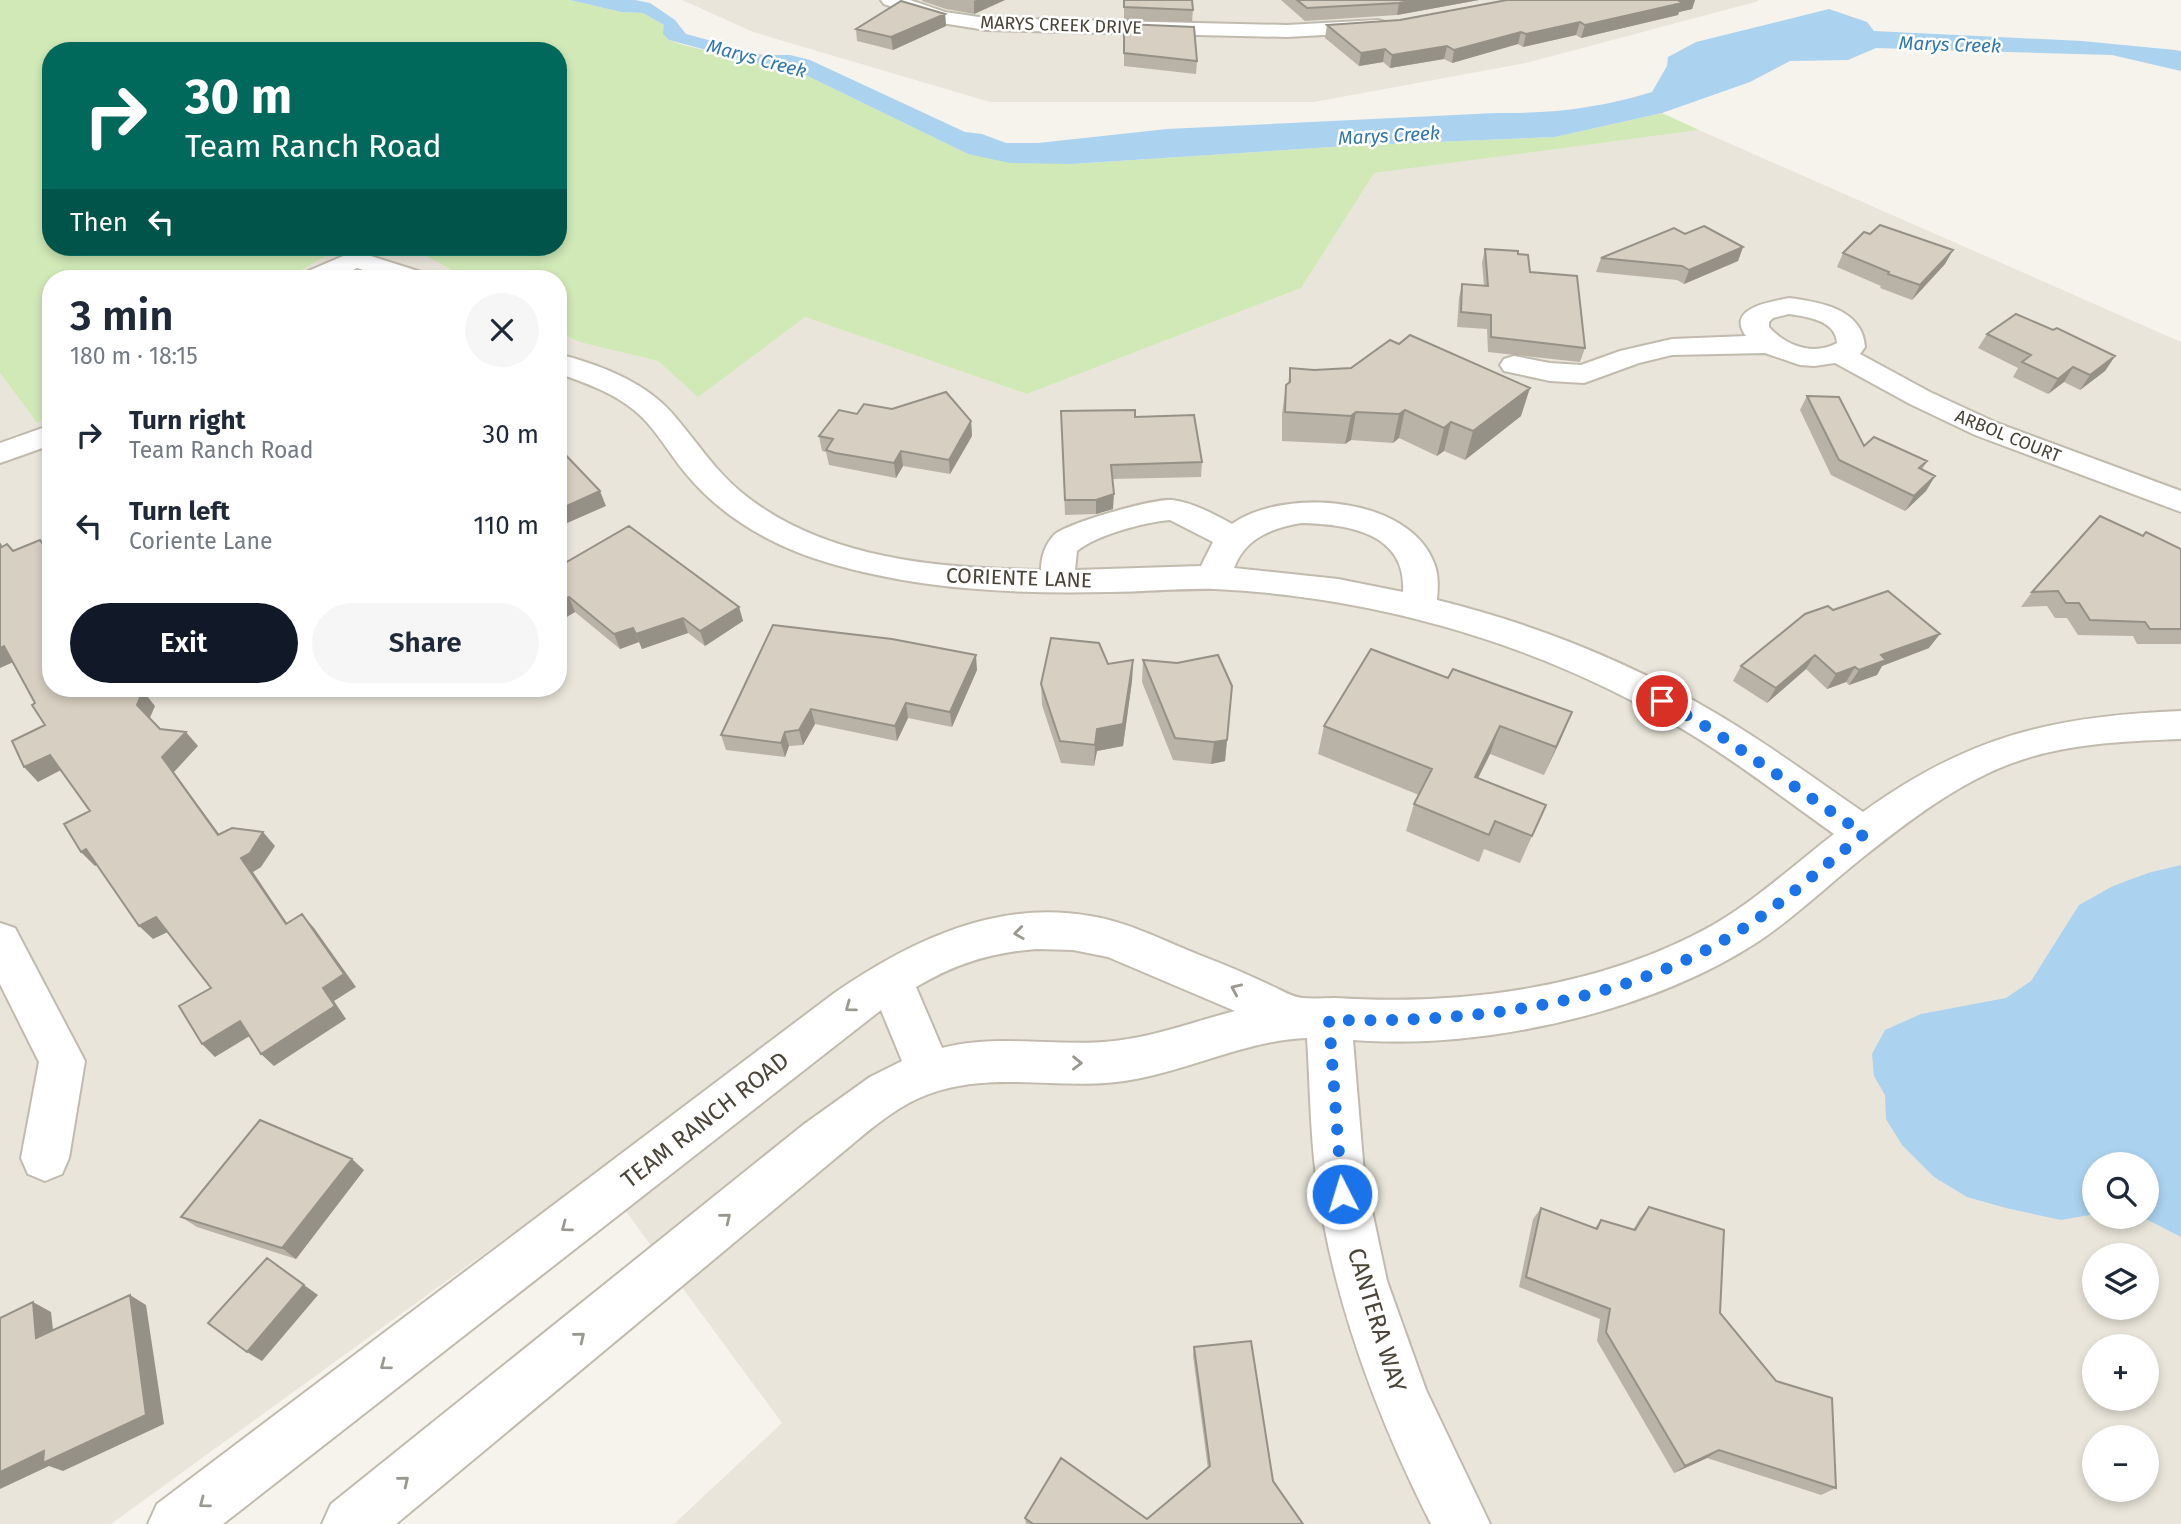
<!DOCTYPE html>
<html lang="en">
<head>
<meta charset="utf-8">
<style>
	:root { --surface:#fff; --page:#f6f6f7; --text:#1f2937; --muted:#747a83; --accent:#111827 }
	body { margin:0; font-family:"Fira Sans",sans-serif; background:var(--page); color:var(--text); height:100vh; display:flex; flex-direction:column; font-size:26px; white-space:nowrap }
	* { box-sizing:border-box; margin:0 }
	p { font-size:23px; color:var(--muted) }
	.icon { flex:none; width:38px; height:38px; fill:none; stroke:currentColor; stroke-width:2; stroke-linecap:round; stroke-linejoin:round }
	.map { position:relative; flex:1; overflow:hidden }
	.details { position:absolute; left:42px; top:270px; width:525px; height:427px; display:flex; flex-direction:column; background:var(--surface); border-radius:28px; box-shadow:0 4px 10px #0003 }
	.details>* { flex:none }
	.guide { position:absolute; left:42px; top:42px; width:525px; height:214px; border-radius:28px; box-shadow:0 4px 10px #0003; background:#00695c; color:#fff; overflow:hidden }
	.tools { position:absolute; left:2082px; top:1152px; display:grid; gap:14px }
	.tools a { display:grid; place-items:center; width:77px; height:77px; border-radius:50%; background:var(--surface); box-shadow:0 4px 10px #0003; font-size:35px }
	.pin { position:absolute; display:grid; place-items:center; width:60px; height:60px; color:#fff; margin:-30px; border:4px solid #fff; border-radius:50%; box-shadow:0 2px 7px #0007 }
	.me { position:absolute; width:77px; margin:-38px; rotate:355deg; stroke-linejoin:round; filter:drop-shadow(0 0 5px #0008) }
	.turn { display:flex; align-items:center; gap:24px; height:147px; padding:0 28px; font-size:32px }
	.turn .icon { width:91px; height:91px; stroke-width:2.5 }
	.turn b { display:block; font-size:49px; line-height:60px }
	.then { display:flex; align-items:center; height:66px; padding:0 28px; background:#0003; gap:14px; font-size:26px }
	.round { display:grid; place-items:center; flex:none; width:74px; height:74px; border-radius:37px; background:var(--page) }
	.overview { display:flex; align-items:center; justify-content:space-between; height:119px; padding:0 28px }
	h1 { font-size:42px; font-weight:600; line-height:52px }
	.button { display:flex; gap:14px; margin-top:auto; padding:14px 28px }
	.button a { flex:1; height:80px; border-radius:42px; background:var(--accent); color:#fff; font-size:28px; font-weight:600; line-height:80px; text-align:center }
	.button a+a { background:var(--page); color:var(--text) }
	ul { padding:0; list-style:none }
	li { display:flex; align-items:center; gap:21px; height:91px; padding:0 28px }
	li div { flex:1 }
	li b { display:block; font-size:26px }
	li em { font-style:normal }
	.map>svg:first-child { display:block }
</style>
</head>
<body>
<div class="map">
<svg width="2181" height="1524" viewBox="0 0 2181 1524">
	<rect width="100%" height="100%" fill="#f5f3ec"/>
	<path fill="#e9e5da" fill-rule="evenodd" d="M682 0H1758L1759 1 1526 63 1314 102H990L753 32Z
		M1699 130 2181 342V1524H674L782 1423 597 1172 111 1524H0V373L37 423 51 415V688H558V331L579 342 658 361 698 396 805 317 1027 394 1301 288 1373 173ZM2095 1164H2147V1216H2095ZM2095 1255H2147V1307H2095ZM2095 1346H2147V1398H2095ZM2095 1437H2147V1489H2095Z
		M341 247H410L466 278H288Z"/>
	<path fill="#d1e8b7" d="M0 0H570L621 12 643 13 664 25 669 40 680 44 751 62 789 67 968 154 1071 164 1362 145 1555 137 1662 113 1699 130 1374 173 1301 288 1027 394 805 317 698 397 658 361 579 342 558 331V278H466L410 247H558V51H51V247H341L288 278H51V415L37 423 0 373Z"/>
	<path fill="#abd2ef" d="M513 0H635L650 3 675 20 686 34 763 55H790L810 60 965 132 982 134 1006 143H1038L1167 129 1496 113C1548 114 1602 108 1652 92L1667 66 1668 57 1696 42 1829 9 1867 22 1874 31 2082 41 2175 50 2181 51V71L2112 55 1876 48 1848 60 1790 61 1750 82 1662 113 1555 137 1362 145 1071 164 1010 163 968 154 789 67 751 62 669 40 663 34 664 25 643 13 621 12 570 0Z
		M2181 865V1237L2140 1216H2147V1164H2095V1214L2061 1220 2006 1208 1967 1197 1934 1177 1902 1145 1886 1119 1885 1095 1874 1076 1872 1054 1885 1030 1921 1014 2006 998 2031 981 2079 905 2113 886 2148 873Z"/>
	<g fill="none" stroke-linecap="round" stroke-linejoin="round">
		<g stroke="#c1bbae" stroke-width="4">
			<path id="minor" d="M881 0H910L945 12 986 18 1287 25 1378 20 1385 22 1388 26 1385 30 1378 32 1287 37 986 30 935 22 884 4Z
				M355 251 421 272 425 278H387L357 268 336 278H302L306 272Z
				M1789 298C1820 302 1863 309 1865 347L1860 354 1930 392 1997 423 2181 491V512L1975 435 1910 404 1835 363 1814 366 1800 365 1765 353 1672 355 1639 363 1584 383 1550 381 1504 371 1500 365 1504 359 1514 356 1550 363 1581 365 1620 351 1672 339 1746 336C1725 308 1771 302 1789 298ZM1789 314C1807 317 1836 320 1837 343 1813 356 1786 346 1769 327V322L1773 318Z
				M558 354C598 364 643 381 671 412 695 439 713 469 741 492 822 559 940 569 1041 570 1041 557 1045 545 1054 535 1067 523 1155 498 1172 500 1194 503 1214 514 1232 524 1284 487 1409 496 1434 563 1439 575 1438 588 1437 600 1534 624 1631 662 1717 714 1768 744 1815 779 1863 812 1968 736 2053 716 2181 711V739C2129 741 2074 743 2024 759 1964 778 1911 819 1862 858 1828 885 1795 917 1759 941 1649 1013 1483 1050 1353 1040L1364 1173 1387 1281 1426 1390 1490 1524H1431C1376 1415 1332 1298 1316 1176 1310 1130 1310 1084 1307 1038 1248 1040 1194 1068 1136 1079 1068 1093 996 1069 929 1094 895 1106 865 1134 837 1157L396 1524H322L331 1504 803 1125 870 1077 902 1061 881 1010 223 1524H148L157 1504 833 994C908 942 996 899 1090 916 1129 922 1166 942 1202 956 1226 965 1249 975 1272 986 1281 990 1292 997 1302 998 1312 999 1324 998 1335 998 1461 1006 1601 988 1713 925 1756 900 1794 865 1834 834 1786 800 1740 764 1689 733 1547 646 1381 597 1215 589 1180 588 1144 592 1109 592 1014 594 921 590 829 563 775 547 724 519 687 475 669 454 656 428 634 410 612 392 585 383 558 373ZM1170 520 1213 542 1201 566 1075 570 1077 551C1096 535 1145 522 1170 520ZM1301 523C1348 524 1407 533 1403 592L1338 579 1234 568C1245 538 1272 528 1301 523ZM1037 949 1073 950 1108 957 1235 1011C1192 1022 1149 1039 1104 1042 1049 1046 996 1034 942 1048L916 987C955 964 992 952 1037 949Z
				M51 425V445L0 463V443Z
				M0 923 15 928 85 1061 69 1158 62 1174 45 1181 28 1174 21 1158 39 1062 0 984Z"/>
		</g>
		<use href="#minor" fill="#fff" fill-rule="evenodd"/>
	</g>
	<path fill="#b9b2a6" d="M922 0H1005L974 14 946 9 922 1Z
		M1124 0 1193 10 1192 22 1124 20Z
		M1281 0H1479L1397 15 1305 21Z
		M1507 0H1695L1692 9 1679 12 1678 15 1581 38 1576 35 1523 47 1518 44 1452 63 1444 59 1390 68 1383 62 1359 66 1325 38 1327 25 1400 20Z
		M945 14 946 26 893 50 857 41 856 29Z
		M1124 24 1197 61 1196 74 1124 66Z
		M1685 234 1743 247 1738 261 1684 284 1677 280 1596 272 1601 258Z
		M1870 234 1953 250 1945 264 1912 300 1880 288 1881 286 1837 267 1843 253Z
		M1485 249 1518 254 1530 272 1585 348 1580 362 1488 352 1487 329 1457 327 1459 298 1462 284 1484 286 1482 263Z
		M1987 334 2115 356 2105 371 2080 390 2064 382 2048 394 2013 377 2018 368 1978 348Z
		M1290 368 1521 416 1465 460 1444 451 1437 456 1399 438 1393 443 1351 440 1345 444 1282 441V414L1286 385 1288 384Z
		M1807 396 1864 446 1927 461 1922 470 1935 476 1926 491 1905 511 1831 475 1800 410Z
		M1061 411 1202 462 1201 477 1112 479 1113 509 1096 514 1065 515Z
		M857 414 971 421 972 436 950 474 903 466 896 478 829 465 826 452 822 451 819 436Z
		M2143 536 2181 549V644H2137L2133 636 2078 635 2067 618H2055L2047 606 2021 607 2032 592Z
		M558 567 739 607 743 621 705 646 688 633 642 649 639 642 620 649 575 612 558 622Z
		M1833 610 1929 648 1882 666 1877 675 1849 685 1846 682 1827 689 1806 669 1767 703 1733 681 1741 666Z
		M773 625 977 670 952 727 908 718 897 741 815 724 803 745 789 746 785 757 726 750 721 735Z
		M1133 660 1132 681 1123 746 1097 751 1094 766 1061 763 1042 705 1041 684 1108 664Z
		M1143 660 1227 740 1225 761 1211 764 1173 760 1142 682Z
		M1448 678 1572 712 1544 775 1490 754 1478 778 1546 805 1520 863 1484 849 1479 862 1406 831 1414 804 1419 795 1318 754 1324 726Z
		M364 1170 296 1259 197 1227 181 1217Z
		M1649 1207 1720 1313 1836 1488 1821 1495 1707 1458 1674 1473 1597 1341 1600 1319 1519 1287 1533 1219 1541 1208 1595 1228 1601 1220 1633 1230 1640 1218Z
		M1194 1347 1273 1481 1303 1524H1026L1025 1518 1147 1519 1208 1469 1193 1356Z"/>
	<path fill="#969187" d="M976 0H1005L974 14V1Z
		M1414 0H1479L1397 15 1399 3Z
		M1683 0H1695L1692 9 1679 12 1678 15 1581 38 1585 25Z
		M945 14 946 26 893 50 891 37Z
		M1580 22 1576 35 1523 47 1526 34Z
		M1521 32 1518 44 1452 63 1454 50Z
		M1447 46 1444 59 1390 68 1392 55Z
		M1385 49 1383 62 1359 66 1361 53Z
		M1743 247 1738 261 1684 284 1689 270Z
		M1953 250 1945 264 1912 300 1920 285Z
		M2115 356 2105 371 2080 390 2090 375Z
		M2073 367 2064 382 2048 394 2058 379Z
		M1530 388 1521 416 1465 460 1473 431Z
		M1405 410 1399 438 1393 443 1399 414Z
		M1356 412 1351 440 1345 444 1351 416Z
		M971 421 972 436 950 474 949 460Z
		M1451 422 1444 451 1437 456 1444 428Z
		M901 451 903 466 896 478 894 463Z
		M1935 476 1926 491 1905 511 1914 496Z
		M600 491 606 506 558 527V510Z
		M1114 494 1113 509 1096 514V500Z
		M569 597 575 612 558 622V604Z
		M739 607 743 621 705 646 700 631Z
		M683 618 688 633 642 649 636 634Z
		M633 628 639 642 620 649 614 634Z
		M1940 634 1929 648 1882 666 1877 675 1849 685 1859 670 1881 655Z
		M4 646 18 660 0 668V648Z
		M976 655 977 670 952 727 950 712Z
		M1815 655 1806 669 1767 703 1776 688Z
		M1133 660 1132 681 1123 746 1097 751 1094 766 1095 745 1097 729Z
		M1855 667 1846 682 1827 689 1836 674Z
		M113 688H118L129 710 116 695Z
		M143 691 155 706 149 720 137 705Z
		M906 703 908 718 897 741 895 726Z
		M811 709 815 724 803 745 799 730Z
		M1572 712 1560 741 1544 775 1556 747Z
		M1500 726 1490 754 1465 804 1475 777Z
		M186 732 198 746 174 772 230 849 218 835 162 757Z
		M785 732 789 746 785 757 781 743Z
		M1227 740 1225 761 1211 764 1214 742Z
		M50 755 63 769 38 782 24 767Z
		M263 832 275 846 261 867 253 872 297 938 286 924 241 858Z
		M86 849 100 863 95 866 81 852Z
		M302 914 314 928 356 987 334 1001 346 1019 274 1066 261 1054 323 988Z
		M156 917 170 931 153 939 139 926Z
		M240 1021 253 1034 215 1057 202 1044Z
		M352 1159 364 1170 296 1259 282 1248Z
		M304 1285 318 1295 262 1361 247 1352Z
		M130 1295 146 1305 164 1424 63 1471 49 1466 0 1489V1472Z
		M33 1302 51 1312 55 1348 36 1338Z
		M1719 1450 1707 1458 1674 1473 1685 1466Z"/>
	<path fill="#d7cfc1" stroke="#969187" stroke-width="2" d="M1124 0H1192L1193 10 1124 7Z
		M1297 0H1414L1399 3 1307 8Z
		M1507 0H1683L1679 1 1682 3 1585 25 1580 22 1526 34 1521 32 1454 50 1447 46 1392 55 1385 49 1361 53 1327 25 1400 20Z
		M901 1 945 14 891 37 856 29Z
		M1124 24 1194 27 1197 61 1124 53Z
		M1880 225 1953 250 1920 285 1888 274 1889 272 1843 253 1864 232 1870 234Z
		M1704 226 1743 247 1689 270 1682 266 1601 258 1674 228 1685 234Z
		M1485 249 1518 251V254L1528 255 1530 272 1577 276 1585 348 1491 337V315L1461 312 1462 284 1488 286Z
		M2016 314 2053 330 2057 328 2115 356 2090 375 2073 367 2058 379 2022 362 2031 355 1987 334Z
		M1410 335 1530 388 1473 431 1451 422 1444 428 1405 410 1399 414 1356 412 1351 416 1285 412 1286 385 1290 382V368L1314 370 1351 368 1390 340 1399 344Z
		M946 392 971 421 949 460 901 451 894 463 835 453 826 450 833 439 819 436 839 410 857 414 864 404 892 409Z
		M1807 396 1839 397 1864 446 1874 437 1927 461 1919 468 1935 476 1914 496 1839 460Z
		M1135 410V417L1194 415 1202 462 1111 465 1114 494 1096 500H1065L1061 411Z
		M558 447 600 491 558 510Z
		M2100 516 2143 536 2146 532 2181 549V629H2150L2145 622 2090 620 2079 603H2066L2058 591 2032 592Z
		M629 526 739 607 700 631 683 618 636 634 633 628 614 634 569 597 558 604V567Z
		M40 540 51 555V688H113L116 695 143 691 137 705 160 729 186 732 162 757 218 835 232 828 263 832 250 853 241 858 286 924 302 914 344 974 323 988 335 1006 261 1054 240 1021 202 1044 179 1006 211 988 156 917 139 926 86 849 81 852 64 824 90 811 50 755 24 767 12 741 45 725 32 705 35 703 4 646 0 648V544L2 547 7 544 13 551Z
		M1888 591 1940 634 1881 655 1886 660 1859 670 1855 667 1836 674 1815 655 1776 688 1741 666 1805 614 1828 606 1833 610Z
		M773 625 892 639 976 655 950 712 906 703 895 726 811 709 799 730 785 732 781 743 721 735Z
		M1051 638 1099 643 1108 664 1133 660 1123 724 1097 729 1095 745 1060 741 1041 684Z
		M1371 649 1448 678 1453 669 1572 712 1556 747 1500 726 1475 777 1546 805 1532 836 1495 821 1489 835 1414 804 1432 769 1324 726Z
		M1218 655 1232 686 1227 740 1214 742 1175 738 1143 660 1177 663Z
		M260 1120 352 1159 282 1248 181 1217Z
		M1649 1207 1724 1230 1720 1313 1776 1381 1832 1398 1836 1488 1719 1450 1685 1466 1606 1332 1610 1309 1526 1277 1541 1208 1597 1229 1601 1220 1635 1230Z
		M267 1258 304 1285 247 1352 208 1323Z
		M130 1295 146 1415 43 1463 44 1451 0 1472V1318L33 1302 36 1338Z
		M1251 1341 1273 1481 1303 1524H1033L1025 1518 1061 1458 1147 1519 1210 1466 1194 1347Z"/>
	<defs><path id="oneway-chevron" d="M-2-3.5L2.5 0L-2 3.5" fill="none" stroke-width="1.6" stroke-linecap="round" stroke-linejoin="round" transform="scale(1.75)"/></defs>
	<g stroke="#9b9892">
		<use href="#oneway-chevron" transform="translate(1019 933) rotate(173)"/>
		<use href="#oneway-chevron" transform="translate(1236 989) rotate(-156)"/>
		<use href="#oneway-chevron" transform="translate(850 1007) rotate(144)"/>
		<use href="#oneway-chevron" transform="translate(1077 1063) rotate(1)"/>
		<use href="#oneway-chevron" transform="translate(726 1218) rotate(-39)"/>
		<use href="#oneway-chevron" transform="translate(566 1227) rotate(143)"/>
		<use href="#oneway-chevron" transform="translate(580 1337) rotate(-39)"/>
		<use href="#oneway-chevron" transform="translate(385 1365) rotate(143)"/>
		<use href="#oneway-chevron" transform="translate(404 1481) rotate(-39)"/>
		<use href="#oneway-chevron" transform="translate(204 1503) rotate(143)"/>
	</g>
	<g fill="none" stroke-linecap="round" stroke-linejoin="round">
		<path stroke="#1a73e8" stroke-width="12" stroke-dasharray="0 21.6" d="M1342 1194 1329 1020C1472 1023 1625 1006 1747 926 1788 899 1826 864 1864 834L1712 730 1662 701"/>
	</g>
	<g text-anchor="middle" stroke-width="5" stroke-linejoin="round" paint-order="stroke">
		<g font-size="18" fill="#4a4439" stroke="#fff">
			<text transform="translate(1061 25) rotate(2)" y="6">MARYS CREEK DRIVE</text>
			<text transform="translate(2008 436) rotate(22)" y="6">ARBOL COURT</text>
		</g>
		<g font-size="19" font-style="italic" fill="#3277ac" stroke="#fff">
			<text transform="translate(1950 44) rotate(2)" y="7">Marys Creek</text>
			<text transform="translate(757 58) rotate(15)" y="7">Marys Creek</text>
			<text transform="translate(1389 135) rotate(-3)" y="7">Marys Creek</text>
		</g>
		<g font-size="21" fill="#4a4439" stroke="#fff">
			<text transform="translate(1019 578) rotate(2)" y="7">CORIENTE LANE</text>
		</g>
		<g font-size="24" fill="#4a4439" stroke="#fff">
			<text transform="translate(705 1120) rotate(-38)" y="8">TEAM RANCH ROAD</text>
			<text transform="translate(1377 1320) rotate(73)" y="8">CANTERA WAY</text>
		</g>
	</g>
</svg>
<div class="tools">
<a><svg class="icon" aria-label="search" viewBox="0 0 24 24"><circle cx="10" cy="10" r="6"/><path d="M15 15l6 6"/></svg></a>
<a><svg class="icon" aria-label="layers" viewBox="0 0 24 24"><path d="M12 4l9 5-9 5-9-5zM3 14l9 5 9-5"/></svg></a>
<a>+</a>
<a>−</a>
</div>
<div class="pin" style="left:1662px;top:701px;background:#d93025"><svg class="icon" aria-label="arrive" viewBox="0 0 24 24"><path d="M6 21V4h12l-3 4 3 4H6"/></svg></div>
<svg class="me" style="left:1342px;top:1194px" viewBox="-20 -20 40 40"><circle r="17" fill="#1a73e8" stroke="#fff" stroke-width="3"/><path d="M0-11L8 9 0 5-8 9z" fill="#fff"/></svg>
<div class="guide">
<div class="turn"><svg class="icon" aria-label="right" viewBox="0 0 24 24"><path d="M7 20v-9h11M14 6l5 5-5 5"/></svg><div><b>30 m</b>Team Ranch Road</div></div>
<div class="then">Then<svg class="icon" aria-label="left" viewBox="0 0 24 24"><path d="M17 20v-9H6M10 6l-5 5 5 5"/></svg></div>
</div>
<section class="details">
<div class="overview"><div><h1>3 min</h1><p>180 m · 18:15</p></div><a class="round"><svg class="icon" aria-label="close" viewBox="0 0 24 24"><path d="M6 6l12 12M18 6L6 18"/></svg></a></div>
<ul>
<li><svg class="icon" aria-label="right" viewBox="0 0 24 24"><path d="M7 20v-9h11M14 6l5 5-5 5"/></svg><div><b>Turn right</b><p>Team Ranch Road</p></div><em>30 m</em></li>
<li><svg class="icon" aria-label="left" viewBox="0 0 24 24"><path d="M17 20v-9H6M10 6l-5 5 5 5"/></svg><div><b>Turn left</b><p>Coriente Lane</p></div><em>110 m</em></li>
</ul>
<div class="button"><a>Exit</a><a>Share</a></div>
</section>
</div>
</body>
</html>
